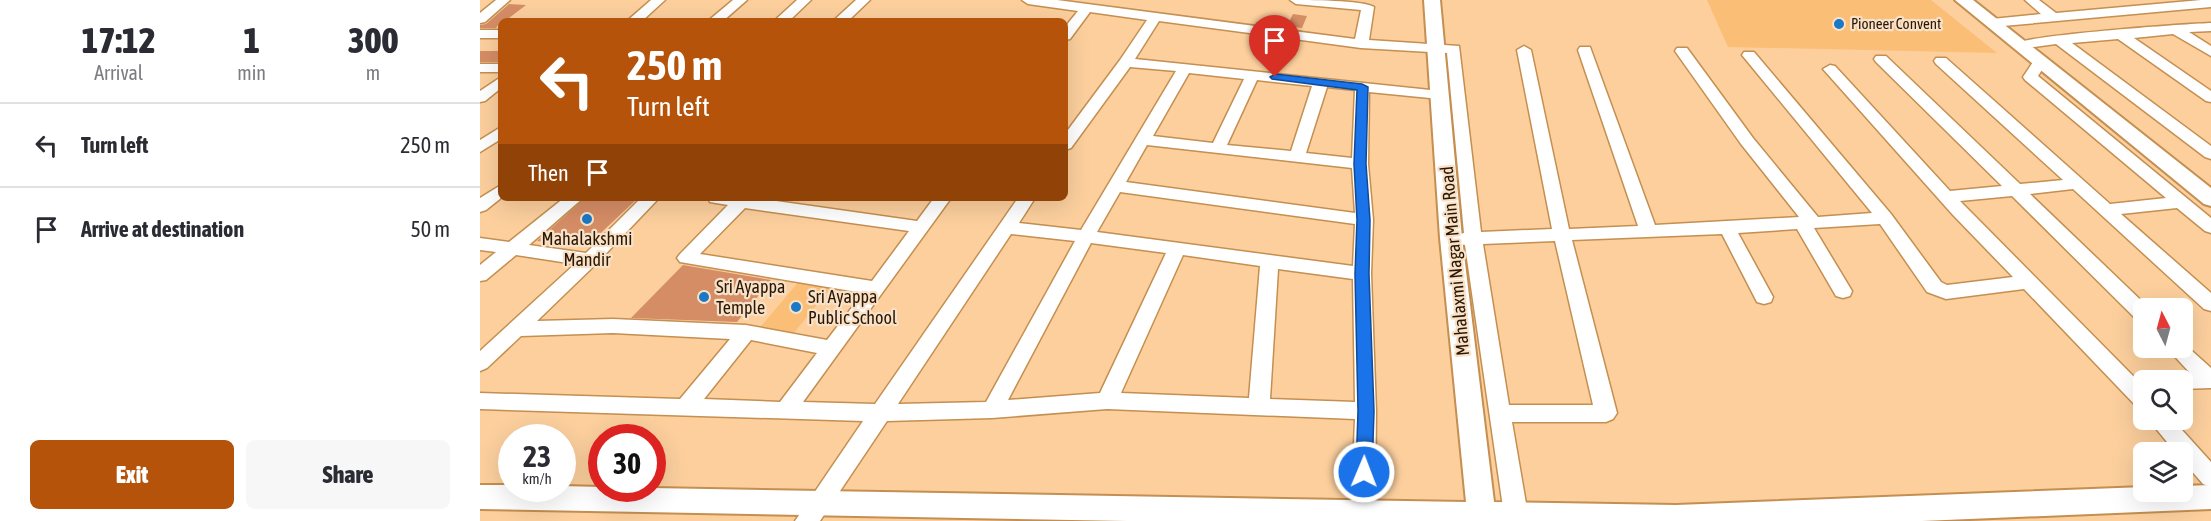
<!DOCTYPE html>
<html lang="en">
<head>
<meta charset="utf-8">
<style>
	:root { --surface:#fff; --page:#f7f7f7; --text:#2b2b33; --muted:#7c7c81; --line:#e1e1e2; --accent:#b45309 }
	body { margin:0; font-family:"Asap Condensed",sans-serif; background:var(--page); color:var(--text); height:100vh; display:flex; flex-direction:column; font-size:22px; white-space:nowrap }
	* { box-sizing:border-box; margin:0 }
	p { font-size:20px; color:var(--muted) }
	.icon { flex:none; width:33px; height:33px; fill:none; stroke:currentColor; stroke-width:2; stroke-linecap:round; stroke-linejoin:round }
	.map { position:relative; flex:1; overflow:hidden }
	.drawer { display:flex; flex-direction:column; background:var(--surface); width:480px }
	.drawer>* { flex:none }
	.banner { position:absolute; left:18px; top:18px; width:570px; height:183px; border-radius:9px; box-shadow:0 6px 24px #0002; background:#b45309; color:#fff; overflow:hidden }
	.needle { width:39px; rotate:354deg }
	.fabs { position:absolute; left:1653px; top:298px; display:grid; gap:12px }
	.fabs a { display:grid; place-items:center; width:60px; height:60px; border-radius:9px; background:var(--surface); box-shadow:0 6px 24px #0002; font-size:30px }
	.speed { position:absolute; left:18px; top:424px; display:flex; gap:12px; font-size:30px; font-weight:700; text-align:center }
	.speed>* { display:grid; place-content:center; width:78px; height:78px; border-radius:50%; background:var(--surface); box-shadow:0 6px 24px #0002; line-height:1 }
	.speed small { font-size:15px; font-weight:400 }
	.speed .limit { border:9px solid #d22; background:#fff; color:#111 }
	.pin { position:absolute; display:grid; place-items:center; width:51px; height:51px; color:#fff; margin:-62px -26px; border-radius:50% 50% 50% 0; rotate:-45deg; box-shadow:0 0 6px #0007 }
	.pin .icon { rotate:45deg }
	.me { position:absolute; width:66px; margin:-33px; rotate:1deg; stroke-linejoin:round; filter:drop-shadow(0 0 4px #0008) }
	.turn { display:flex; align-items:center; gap:21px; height:126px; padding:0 30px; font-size:27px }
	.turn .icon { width:78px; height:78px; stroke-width:2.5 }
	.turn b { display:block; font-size:42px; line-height:51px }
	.then { display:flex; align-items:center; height:57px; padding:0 30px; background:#0003; gap:12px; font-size:22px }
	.eta { display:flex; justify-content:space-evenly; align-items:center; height:102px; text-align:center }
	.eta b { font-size:36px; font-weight:800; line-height:42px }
	.button { display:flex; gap:12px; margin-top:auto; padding:12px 30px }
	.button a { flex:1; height:69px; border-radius:9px; background:var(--accent); color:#fff; font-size:24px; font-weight:800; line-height:69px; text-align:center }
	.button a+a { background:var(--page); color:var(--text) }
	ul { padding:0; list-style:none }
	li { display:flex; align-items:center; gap:18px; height:84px; padding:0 30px; border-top:2px solid var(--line) }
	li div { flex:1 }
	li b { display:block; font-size:22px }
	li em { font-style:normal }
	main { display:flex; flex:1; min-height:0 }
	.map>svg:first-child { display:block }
</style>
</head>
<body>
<main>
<section class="drawer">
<div class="eta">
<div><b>17:12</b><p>Arrival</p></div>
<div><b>1</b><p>min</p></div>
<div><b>300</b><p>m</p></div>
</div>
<ul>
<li><svg class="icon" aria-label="left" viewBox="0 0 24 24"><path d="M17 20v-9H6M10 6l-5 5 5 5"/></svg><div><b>Turn left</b></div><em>250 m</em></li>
<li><svg class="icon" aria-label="arrive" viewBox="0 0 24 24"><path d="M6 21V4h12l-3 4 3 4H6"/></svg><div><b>Arrive at destination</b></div><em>50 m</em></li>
</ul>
<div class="button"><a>Exit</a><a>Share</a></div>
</section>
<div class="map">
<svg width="1731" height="521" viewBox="0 0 1731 521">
	<rect width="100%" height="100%" fill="#fccf9d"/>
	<path fill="#fbbe77" d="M1227 0H1451L1517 53 1248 47Z
		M320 280 354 284 313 334 278 330Z"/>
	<path fill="#d58d66" d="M29 4 46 5 25 21H21L16 28H0V25L6 24Z
		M813 14 827 16 822 28 807 26Z
		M0 51H21V62H0Z
		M105 198H158L107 246 57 241Z
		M203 265 291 280 257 322 151 318Z"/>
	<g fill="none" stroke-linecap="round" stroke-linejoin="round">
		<g stroke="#c48f50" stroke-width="3">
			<path id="minor" d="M16 0H30L5 22 0 23V13Z
				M171 0H185L162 21H147Z
				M253 0H267L243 21H228Z
				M317 0H331L309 21H294Z
				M376 0H390L368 21H353Z
				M542 0H577L875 39 881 10 816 4 810 0C827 0 883 0 894 7L889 40 979 46 1001 232 1072 229 1037 50 1044 46 1051 50 1089 229 1158 226 1098 50 1100 47H1110L1175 225 1319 217 1261 144 1195 51 1197 48H1207L1273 138 1338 217 1392 213 1262 55 1264 52H1274L1411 214 1461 282 1467 285 1533 277 1473 215 1343 69 1350 65 1355 66 1470 191 1522 186 1396 62 1394 59 1396 56H1406L1540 184 1583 180 1456 64 1454 61 1456 58H1466L1630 204 1686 198 1545 80 1543 77 1555 59H1565L1567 62 1558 76 1731 218V233L1725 231 1697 208 1641 214 1731 293V311L1724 309 1593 189 1550 194 1670 309H1664V322L1657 320 1532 196 1480 201 1664 387V409L1657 407 1544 289 1466 299 1447 292 1400 224 1334 228 1372 291 1370 296 1363 298 1356 296 1317 229 1258 233 1293 297 1291 302 1284 304 1277 302 1242 234 1092 240 1137 413 1133 419 1126 422H1032L1049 521H1025L985 245 976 243 973 239 976 235 984 233 967 53 881 48 679 21 655 59 960 91 967 95 960 99 889 92 888 164 893 220 891 274 896 411 895 514 891 521H875L871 514 875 419 627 409 512 418 407 421 340 521H315L383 421 0 409V393L200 399 250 339 133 333 41 336 7 368 0 371V351L95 264 36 255 6 280 0 281V265L16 252 0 250V238L29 242 84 198H103L49 245 106 253 161 198H179L116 264 57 321 133 319 266 325 347 340 383 293 200 262 197 258 200 254 248 205 230 202 228 198H275L437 221 454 198H471L323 402 395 404 538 198H555L539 223 601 230 696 71 650 67 591 148 585 150V134L640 60 667 20 610 12 590 39 585 40V27L598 11 548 4ZM709 73 764 79 733 143 673 136ZM777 80 832 86 811 151 747 145ZM847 87 875 90 872 158 826 153ZM667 145 872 168 875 213 646 182ZM640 192 875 224 873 266 617 232ZM265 208 429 231 392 281 220 254ZM531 234 595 241 506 402 418 404ZM1075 241 1113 405H1029L1003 244ZM611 243 686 253 620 393 528 400ZM703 255 780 266 769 398 641 393ZM798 269 873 279 875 402 790 399ZM271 340 337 353 300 402 224 399Z
				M1545 0H1559L1576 13 1721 0H1731V7L1512 27 1505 23 1512 19 1561 14Z
				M1731 23V31L1709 32 1731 46V56L1693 34 1654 38 1731 91V102L1726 101 1638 39 1592 43 1731 146V159L1725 157 1576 44 1539 49 1532 45C1542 35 1706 24 1731 23Z
				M0 30H21V38H0Z
				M0 64H21V72H0Z
				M21 77V88L5 101 0 102V91Z
				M21 127V139L0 152V140Z
				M21 185V198L6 210 0 212V198Z
				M1702 342 1731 368V388L1702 389V381H1692L1695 375 1710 373 1687 348H1702Z
				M1669 420H1693L1731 462V487L1723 484 1702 460V453H1696Z"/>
		</g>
		<g stroke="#c48f50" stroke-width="4">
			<path id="tertiary" d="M944 0H960L982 238 1014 502 1196 505 1664 487V492H1702V486L1731 485V509L1442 521H647L0 509V485H32V489H82V486L122 487V489L172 488 986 502 960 238Z
				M1475 0H1493L1731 188V206L1724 204Z"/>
		</g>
		<use href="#minor" fill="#fff" fill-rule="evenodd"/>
		<use href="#tertiary" fill="#fff" fill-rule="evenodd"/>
	</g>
	<path fill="#1a73e8" stroke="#114b97" stroke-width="1.5" d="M795 74 882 84 888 87 886 164 890 220 889 274 894 411 892 472 890 478 884 480 878 478 876 472 878 411 875 274 877 220 874 164 877 90 792 79 790 77Z"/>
	<g fill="#1a78c4" stroke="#f8e1c9" stroke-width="2">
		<circle cx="1359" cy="24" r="6"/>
		<circle cx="107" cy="219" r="6"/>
		<circle cx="224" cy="297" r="6"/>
		<circle cx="316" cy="307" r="6"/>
	</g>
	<g text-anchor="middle" stroke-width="4.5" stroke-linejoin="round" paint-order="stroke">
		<g font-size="15" fill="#2b1600" stroke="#f8e1c9" text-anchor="start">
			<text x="1371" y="29">Pioneer Convent</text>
		</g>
		<g font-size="18" fill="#2b1600" stroke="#f8e1c9" text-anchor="start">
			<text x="107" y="245" text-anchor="middle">Mahalakshmi<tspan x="107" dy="21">Mandir</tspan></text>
			<text x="236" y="293">Sri Ayappa<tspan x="236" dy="21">Temple</tspan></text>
			<text x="328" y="303">Sri Ayappa<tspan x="328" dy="21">Public School</tspan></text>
		</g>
		<g font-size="18" fill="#2b1600" stroke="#f8e1c9">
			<text transform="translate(975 261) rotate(-95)" y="6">Mahalaxmi Nagar Main Road</text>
		</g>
	</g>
</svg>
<div class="fabs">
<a><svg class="needle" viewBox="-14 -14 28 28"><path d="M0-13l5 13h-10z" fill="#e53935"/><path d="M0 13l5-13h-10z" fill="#7c7c81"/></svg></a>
<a><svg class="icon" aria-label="search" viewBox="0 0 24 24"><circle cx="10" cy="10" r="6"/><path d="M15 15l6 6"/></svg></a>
<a><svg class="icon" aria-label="layers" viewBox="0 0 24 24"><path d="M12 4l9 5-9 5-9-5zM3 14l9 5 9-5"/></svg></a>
</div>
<div class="speed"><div>23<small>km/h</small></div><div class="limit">30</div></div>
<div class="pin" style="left:795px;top:77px;background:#d93025"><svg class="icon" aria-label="arrive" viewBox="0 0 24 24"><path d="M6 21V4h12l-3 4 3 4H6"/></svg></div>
<svg class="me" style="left:884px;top:472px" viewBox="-20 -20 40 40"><circle r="17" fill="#1a73e8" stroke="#fff" stroke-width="3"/><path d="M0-11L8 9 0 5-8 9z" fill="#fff"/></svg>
<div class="banner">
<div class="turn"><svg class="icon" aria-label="left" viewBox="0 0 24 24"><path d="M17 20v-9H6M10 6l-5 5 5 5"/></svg><div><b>250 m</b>Turn left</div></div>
<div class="then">Then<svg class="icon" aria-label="arrive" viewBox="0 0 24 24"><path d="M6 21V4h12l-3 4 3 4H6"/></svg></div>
</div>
</div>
</main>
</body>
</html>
